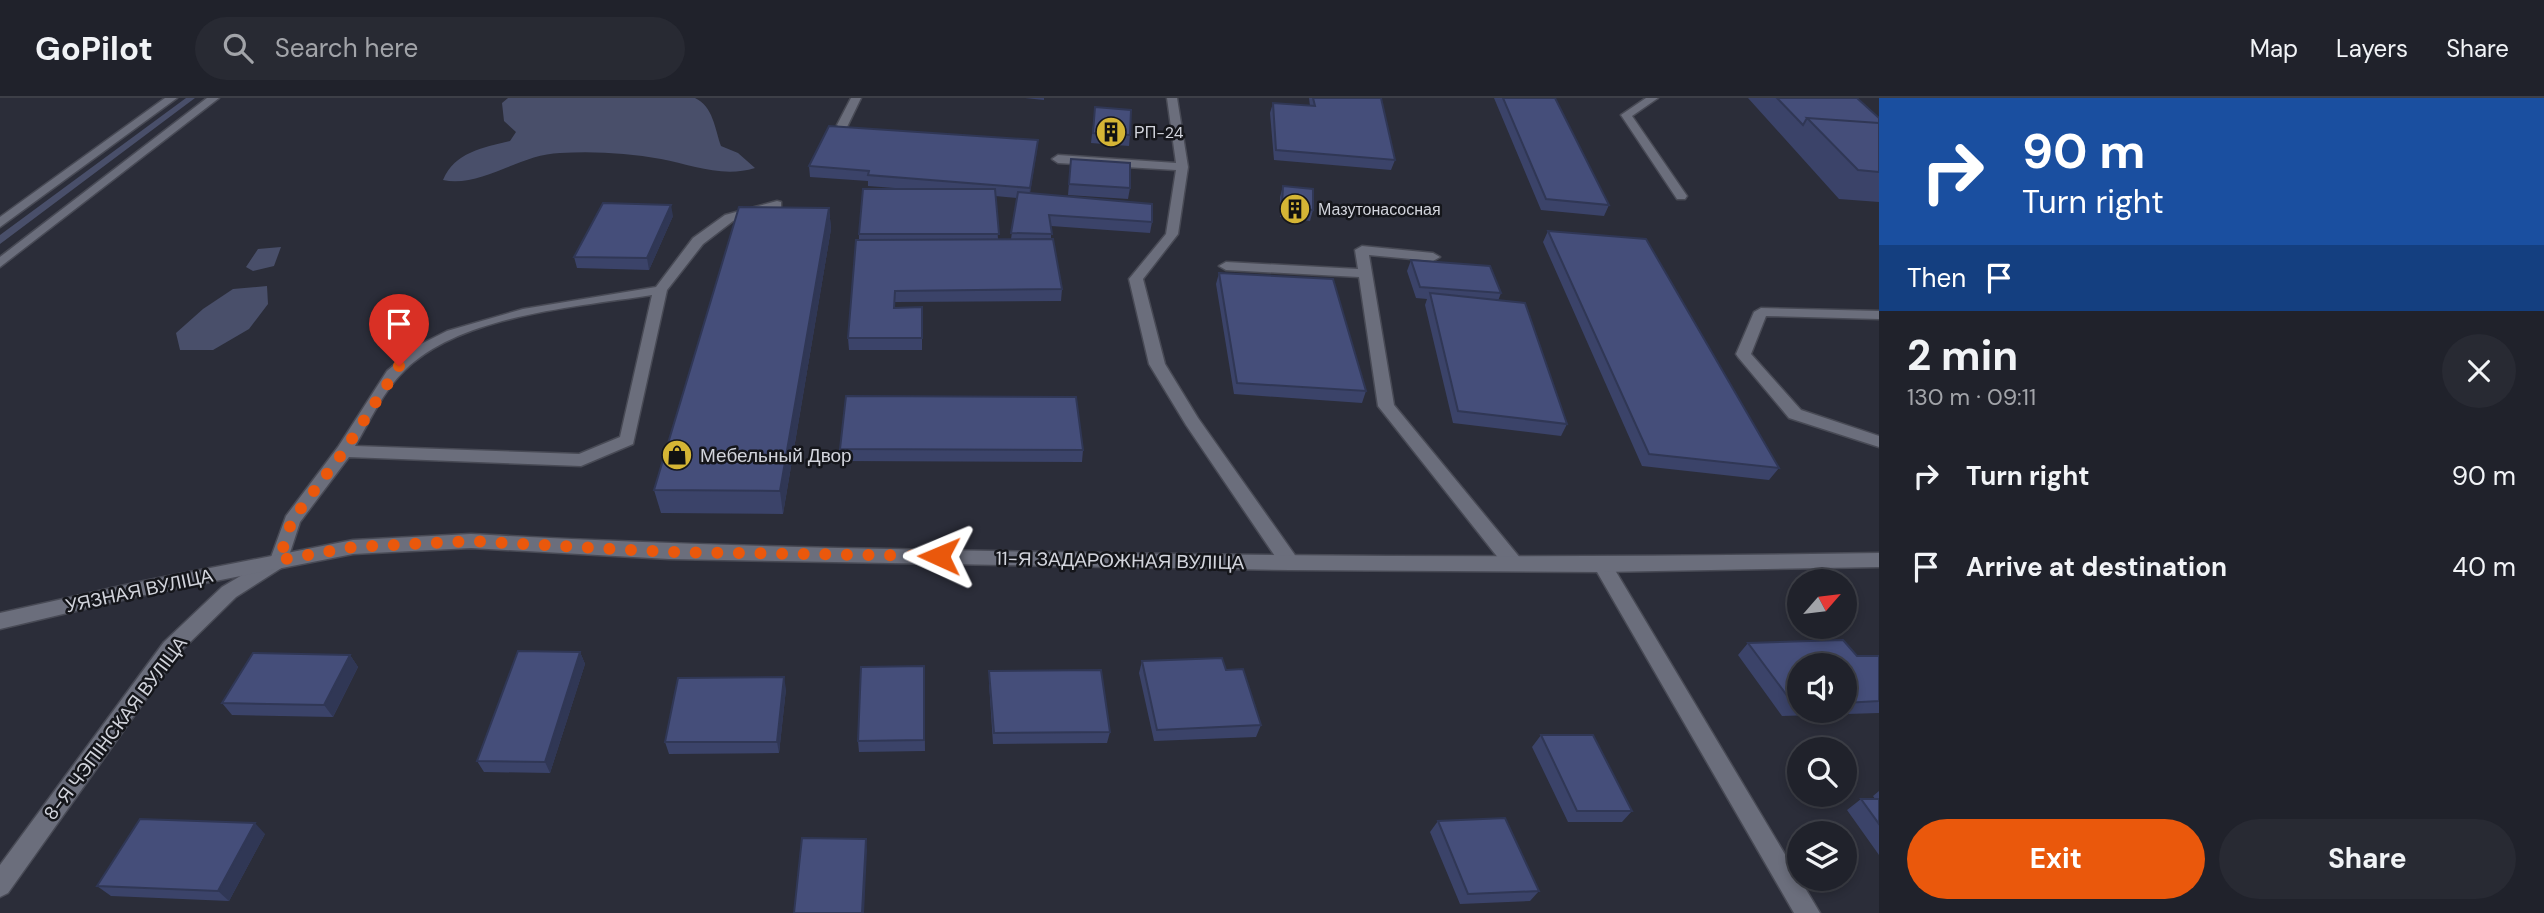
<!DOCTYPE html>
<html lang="en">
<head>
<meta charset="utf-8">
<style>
	:root { --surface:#20222b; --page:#282a33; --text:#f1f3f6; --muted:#a2a4a9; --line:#3d3f47; --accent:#ea580c }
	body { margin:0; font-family:"DM Sans",sans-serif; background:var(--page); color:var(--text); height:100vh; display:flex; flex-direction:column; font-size:26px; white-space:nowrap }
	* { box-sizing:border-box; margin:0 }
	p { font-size:23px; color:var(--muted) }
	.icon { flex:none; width:38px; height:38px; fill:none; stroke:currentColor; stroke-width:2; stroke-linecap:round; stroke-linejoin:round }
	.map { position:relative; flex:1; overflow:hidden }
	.drawer { display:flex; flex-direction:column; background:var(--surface); width:665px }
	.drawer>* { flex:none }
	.top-card { background:#1a4fa0; color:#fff; overflow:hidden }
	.needle { width:46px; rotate:62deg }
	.fabs { position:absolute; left:1787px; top:471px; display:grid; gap:14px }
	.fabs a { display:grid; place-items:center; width:70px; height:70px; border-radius:50%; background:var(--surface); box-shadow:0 4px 10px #0003,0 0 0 2px var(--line); font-size:35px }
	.pin { position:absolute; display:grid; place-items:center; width:60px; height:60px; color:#fff; margin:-72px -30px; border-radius:50% 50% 50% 0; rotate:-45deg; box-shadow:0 0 7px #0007 }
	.pin .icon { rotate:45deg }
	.me { position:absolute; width:77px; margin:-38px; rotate:271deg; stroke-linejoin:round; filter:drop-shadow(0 0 5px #0008) }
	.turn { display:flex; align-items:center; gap:24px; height:147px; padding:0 28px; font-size:32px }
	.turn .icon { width:91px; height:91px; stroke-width:2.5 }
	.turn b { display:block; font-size:49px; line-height:60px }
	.then { display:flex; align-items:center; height:66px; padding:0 28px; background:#0003; gap:14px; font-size:26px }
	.round { display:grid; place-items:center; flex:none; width:74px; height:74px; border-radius:37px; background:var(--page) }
	.headline { display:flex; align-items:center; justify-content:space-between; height:119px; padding:0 28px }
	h1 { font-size:42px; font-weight:700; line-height:52px }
	.cta { display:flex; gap:14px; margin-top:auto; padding:14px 28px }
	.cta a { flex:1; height:80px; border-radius:42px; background:var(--accent); color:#fff; font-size:28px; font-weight:700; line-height:80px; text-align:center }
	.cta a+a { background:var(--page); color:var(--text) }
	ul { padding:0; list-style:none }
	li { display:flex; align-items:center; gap:21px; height:91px; padding:0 28px }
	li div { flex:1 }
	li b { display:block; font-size:26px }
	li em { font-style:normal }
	header { display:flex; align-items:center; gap:42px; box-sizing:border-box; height:98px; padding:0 35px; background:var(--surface); border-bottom:2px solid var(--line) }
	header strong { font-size:33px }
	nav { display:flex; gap:38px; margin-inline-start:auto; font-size:24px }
	.search { width:490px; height:63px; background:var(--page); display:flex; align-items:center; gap:18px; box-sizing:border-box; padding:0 24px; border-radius:38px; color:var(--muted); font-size:26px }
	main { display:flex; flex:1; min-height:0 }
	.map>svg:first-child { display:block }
</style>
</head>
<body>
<header>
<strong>GoPilot</strong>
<div class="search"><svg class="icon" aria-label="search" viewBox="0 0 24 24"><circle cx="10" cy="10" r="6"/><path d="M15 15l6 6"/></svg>Search here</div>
<nav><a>Map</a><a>Layers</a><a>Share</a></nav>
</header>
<main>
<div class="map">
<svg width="1879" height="815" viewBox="0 0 1879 815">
	<rect width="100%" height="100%" fill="#2b2d39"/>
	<path fill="#494f6a" d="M186 0H195L0 146V137Z
		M508 0H695C713 8 715 31 721 48L738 55 755 70C723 80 692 67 661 61 628 55 594 53 560 55 520 56 481 90 443 82 455 54 482 50 510 43L516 34 504 23 502 5Z
		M281 149 274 168 253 173 246 169 258 151Z
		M267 188 268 206 249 231 213 252H180L176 235 203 211 233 191Z"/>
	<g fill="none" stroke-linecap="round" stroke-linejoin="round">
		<g stroke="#484a55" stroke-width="3">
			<path id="lane" d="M851 0H861L847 29H839L837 27Z
				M1167 0H1177L1188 69 1178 136 1143 181 1165 266 1198 320 1297 460 1299 465 1297 470H1283L1186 327 1149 266 1129 181 1166 136 1176 72 1058 65 1052 61 1058 57 1176 65Z
				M1646 0H1658L1632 18 1687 98 1685 101H1677L1621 17Z
				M777 103 781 104V110L733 123 703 146 667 192 633 346 581 368 349 359 300 424 286 467H272L270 462 286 418 338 349 387 273 417 248 447 233 523 211 656 189 693 140 725 117ZM652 197 620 339 579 356 355 348C370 323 383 293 405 272 461 217 577 209 652 197Z
				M1362 148 1433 155 1440 159 1433 163 1369 157 1394 307 1521 461 1523 466 1521 471H1507L1378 308 1359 179 1226 172 1219 168 1226 164 1358 171 1355 152Z
				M1761 210 1879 213V221L1766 218 1751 256 1801 312 1879 338V349L1789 320 1738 259 1736 256 1754 214Z"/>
		</g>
		<g stroke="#484a55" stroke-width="3">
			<path id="street" d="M279 455 286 457 288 462 286 467 236 499 178 556 8 795 0 799V767L164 544 222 489Z
				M1602 460 1609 462 1820 815H1794L1593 467 1595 462Z"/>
		</g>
		<g stroke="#484a55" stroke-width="3">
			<path id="secondary" d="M165 0H177L0 129V119Z
				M207 0H219L0 169V159Z
				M471 436C664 447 857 451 1051 454 1327 459 1603 460 1879 455V469L1602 474 1290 472 669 461 471 450 353 456 139 498 0 531V515L139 484 353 442Z"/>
		</g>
		<use href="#lane" fill="#6b6e7c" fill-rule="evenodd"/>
		<use href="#street" fill="#6b6e7c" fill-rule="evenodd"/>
		<use href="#secondary" fill="#6b6e7c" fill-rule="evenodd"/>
	</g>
	<path fill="#3b4369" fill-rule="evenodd" d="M1025 0H1044V2Z
		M1309 0H1381L1395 62 1391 72 1274 62 1270 15 1273 5 1310 8Z
		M1494 0H1555L1609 107 1604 118 1541 112Z
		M1748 0H1857L1879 20V104L1839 101Z
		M1095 9 1130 37 1129 48 1091 45Z
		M1038 42 1030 95 1152 124 1150 135 1051 128V141L1062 191 1061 203 895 204V210L922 209V252H849L848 240 859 142V136L908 91 868 88V83L810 79 809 68ZM995 98 1017 100 1011 141H998Z
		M1071 61 1130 90 1128 101 1068 97Z
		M1283 88 1313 112 1310 123 1280 119V99Z
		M829 110 831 131 783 416 661 415 654 392Z
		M673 118 649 172 577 170 574 159Z
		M1548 133 1779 370 1769 382 1642 368 1543 144Z
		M1411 162 1501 195 1498 203 1567 326 1561 338 1453 325 1425 207 1427 201 1416 200 1407 173Z
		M1219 175 1366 293 1362 305 1234 296 1216 186Z
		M840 351 1083 352 1082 364 841 363Z
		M1748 545 1857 558H1879V615L1782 618 1738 557ZM1799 567H1844V612H1799Z
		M580 554 585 566 550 675 484 674 477 663Z
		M350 557 358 569 333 619 232 617 222 605Z
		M1142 563 1226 572 1261 627 1256 639 1154 643 1139 575Z
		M924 568 925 653 859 654 858 643Z
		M989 573 1110 634 1107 645 993 646 989 585Z
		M786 591 779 655 669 656 665 644Z
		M1541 637 1632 713 1622 724H1568L1532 649Z
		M1879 693V757L1847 712 1861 701H1875L1873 698Z
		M1438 723 1539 793 1530 803 1460 806 1430 734Z
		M265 736 229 803 111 798 97 788Z"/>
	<path fill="#303755" d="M1038 42 1037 53 1029 101 1030 90Z
		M671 107 673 118 649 172 647 160Z
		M829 110 831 131 783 416 780 393Z
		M580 554 585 566 550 675 545 664Z
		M350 557 358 569 333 619 324 607Z
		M784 579 786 591 779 655 777 644Z
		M255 725 265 736 229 803 218 793Z
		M866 741 867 752 864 815H862Z"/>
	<path fill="#454e7a" stroke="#303755" stroke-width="2" d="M1313 0H1381L1395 62 1276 52 1273 5 1315 8Z
		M1503 0H1555L1609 107 1546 101Z
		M1777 0H1857L1879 20V25L1807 20 1803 27Z
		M1095 9 1131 12 1130 37 1093 35Z
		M1807 20 1879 25V74L1858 72Z
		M829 28 1038 42 1030 90 868 77 869 73 809 68Z
		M1071 61 1130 65V90L1069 86Z
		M1283 88 1313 91V112L1282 108Z
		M863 91H995L999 136H859Z
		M1018 94 1152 106V124L1049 117 1052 136 1011 135Z
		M603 105 671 107 647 160 574 159Z
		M739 109 829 110 780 393 654 392Z
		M1548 133 1646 141 1779 370 1649 356Z
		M1053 141 1062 191 895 193 894 210 922 209V240H848L856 142Z
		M1411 162 1490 168 1501 195 1420 189Z
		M1219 175 1333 181 1366 293 1237 285Z
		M1430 195 1525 205 1567 326 1458 313Z
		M846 298 1076 299 1083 352 840 351Z
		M1843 542 1857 558H1879V603L1844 605V567H1799V607H1794L1748 545Z
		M518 553 580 554 545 664 477 663Z
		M253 555 350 557 324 607 222 605Z
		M1222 560 1226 572 1243 571 1261 627 1157 632 1142 563Z
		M924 568V642L858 643 861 569Z
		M1101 572 1110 634 994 635 989 573Z
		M784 579 777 644H665L678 580Z
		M1541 637H1593L1632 713H1577Z
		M1861 701H1879V726Z
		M1505 720 1539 793 1468 796 1438 723Z
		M140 721 255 725 218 793 97 788Z
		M802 740 866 741 862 815H794Z"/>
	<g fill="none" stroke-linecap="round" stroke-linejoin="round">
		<path stroke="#ea580c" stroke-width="12" stroke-dasharray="0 21.6" d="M399 268 344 353 292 422 279 462 353 449 471 443 669 454 939 458"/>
	</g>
	<defs>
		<g id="building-disc" transform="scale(1.575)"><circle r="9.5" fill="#d5b535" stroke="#15161b"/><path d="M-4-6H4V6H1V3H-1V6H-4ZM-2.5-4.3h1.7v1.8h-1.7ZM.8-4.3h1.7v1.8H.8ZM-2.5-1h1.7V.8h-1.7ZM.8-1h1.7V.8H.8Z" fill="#111"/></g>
		<g id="shop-disc" transform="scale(1.575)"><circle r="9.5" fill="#d5b535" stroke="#15161b"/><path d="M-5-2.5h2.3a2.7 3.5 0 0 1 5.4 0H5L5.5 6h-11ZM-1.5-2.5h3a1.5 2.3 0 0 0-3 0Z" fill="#111"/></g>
	</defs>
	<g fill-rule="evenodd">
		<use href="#building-disc" x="1111" y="34"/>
		<use href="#building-disc" x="1295" y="111"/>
		<use href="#shop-disc" x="677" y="357"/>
	</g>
	<g text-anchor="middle" stroke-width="5" stroke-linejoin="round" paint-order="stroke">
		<g font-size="16" fill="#d2d4dc" stroke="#15161b" text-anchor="start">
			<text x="1134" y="40">РП-24</text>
			<text x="1318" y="117">Мазутонасосная</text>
		</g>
		<g font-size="19" fill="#d2d4dc" stroke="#15161b" text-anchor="start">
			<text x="700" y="364">Мебельный Двор</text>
		</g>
		<g font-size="19" fill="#d2d4dc" stroke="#15161b">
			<text transform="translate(1120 462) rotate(1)" y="7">11-Я ЗАДАРОЖНАЯ ВУЛІЦА</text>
			<text transform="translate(139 492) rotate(-12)" y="7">УЯЗНАЯ ВУЛІЦА</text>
			<text transform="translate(115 630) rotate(-53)" y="7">8-Я ЧЭПІНСКАЯ ВУЛІЦА</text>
		</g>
	</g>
</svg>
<div class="fabs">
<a><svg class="needle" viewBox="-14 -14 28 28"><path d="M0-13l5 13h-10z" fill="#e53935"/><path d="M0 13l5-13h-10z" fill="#a2a4a9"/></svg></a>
<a><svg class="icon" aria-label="sound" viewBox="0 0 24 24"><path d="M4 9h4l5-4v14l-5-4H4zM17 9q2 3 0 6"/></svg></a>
<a><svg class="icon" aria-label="search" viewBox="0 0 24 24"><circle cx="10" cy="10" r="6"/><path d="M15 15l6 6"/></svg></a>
<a><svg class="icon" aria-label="layers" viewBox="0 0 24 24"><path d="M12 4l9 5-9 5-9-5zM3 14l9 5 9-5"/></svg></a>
</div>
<div class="pin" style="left:399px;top:268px;background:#d93025"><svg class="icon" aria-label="arrive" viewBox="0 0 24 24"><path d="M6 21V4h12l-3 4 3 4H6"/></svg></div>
<svg class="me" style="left:939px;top:458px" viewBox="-20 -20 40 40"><path d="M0-17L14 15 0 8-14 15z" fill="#ea580c" stroke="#fff" stroke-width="4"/></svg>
</div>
<section class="drawer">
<div class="top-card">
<div class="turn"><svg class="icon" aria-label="right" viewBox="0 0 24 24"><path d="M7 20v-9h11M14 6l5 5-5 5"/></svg><div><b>90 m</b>Turn right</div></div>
<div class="then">Then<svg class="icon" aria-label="arrive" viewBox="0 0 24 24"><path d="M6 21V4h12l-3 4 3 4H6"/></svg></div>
</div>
<div class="headline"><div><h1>2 min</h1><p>130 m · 09:11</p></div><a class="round"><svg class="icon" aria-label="close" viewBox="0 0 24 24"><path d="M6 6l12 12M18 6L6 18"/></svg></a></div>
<ul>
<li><svg class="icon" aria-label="right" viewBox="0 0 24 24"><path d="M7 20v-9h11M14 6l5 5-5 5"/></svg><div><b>Turn right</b></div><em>90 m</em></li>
<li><svg class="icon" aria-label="arrive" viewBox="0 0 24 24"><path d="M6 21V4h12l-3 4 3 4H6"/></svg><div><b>Arrive at destination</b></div><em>40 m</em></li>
</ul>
<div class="cta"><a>Exit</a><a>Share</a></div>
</section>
</main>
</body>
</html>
